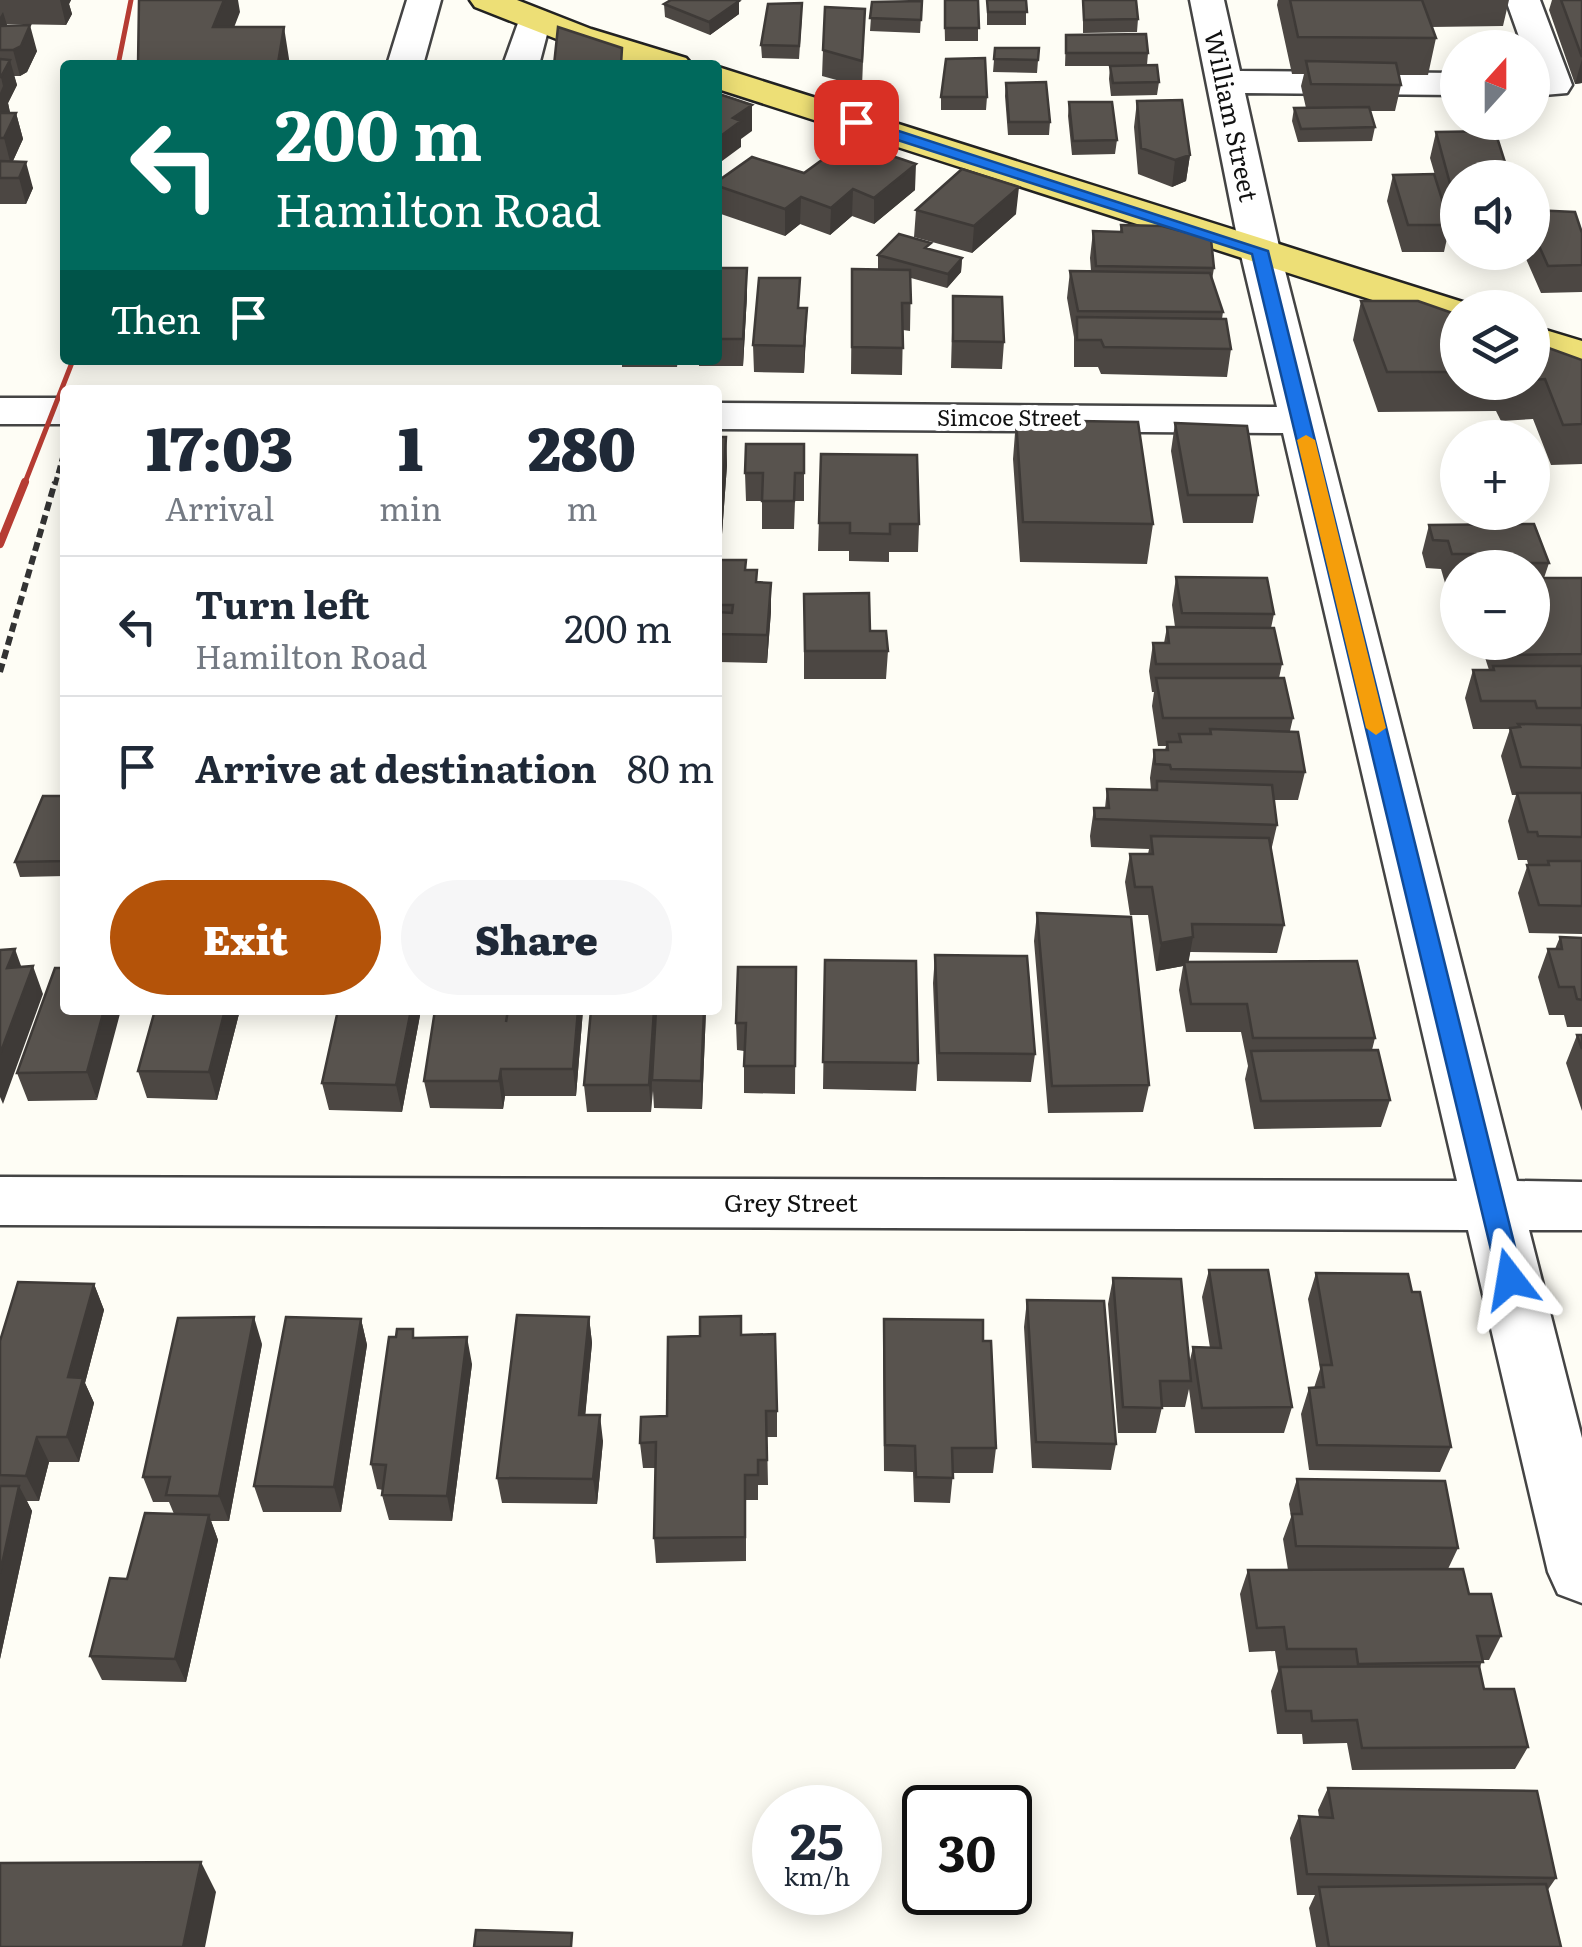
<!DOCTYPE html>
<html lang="en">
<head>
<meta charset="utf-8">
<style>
	:root { --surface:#fff; --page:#f6f6f7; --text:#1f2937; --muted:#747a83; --line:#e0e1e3; --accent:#b45309 }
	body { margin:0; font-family:Literata,serif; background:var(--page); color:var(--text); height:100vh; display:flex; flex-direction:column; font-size:38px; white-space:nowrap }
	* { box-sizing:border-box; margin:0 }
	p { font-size:32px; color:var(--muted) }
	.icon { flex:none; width:55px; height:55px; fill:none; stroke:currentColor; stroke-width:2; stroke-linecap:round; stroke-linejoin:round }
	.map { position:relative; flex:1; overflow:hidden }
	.drawer { position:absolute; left:60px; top:385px; width:662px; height:630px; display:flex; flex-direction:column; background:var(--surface); border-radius:10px; box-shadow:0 5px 25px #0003 }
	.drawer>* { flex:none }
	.guide { position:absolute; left:60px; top:60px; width:662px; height:305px; border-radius:10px; box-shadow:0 5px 25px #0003; background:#00695c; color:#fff; overflow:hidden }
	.needle { width:65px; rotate:21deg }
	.tools { position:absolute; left:1440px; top:30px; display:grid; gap:20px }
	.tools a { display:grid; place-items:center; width:110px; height:110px; border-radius:50%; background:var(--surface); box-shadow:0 5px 25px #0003; font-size:50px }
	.speed { position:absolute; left:752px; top:1785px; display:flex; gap:20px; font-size:50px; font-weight:700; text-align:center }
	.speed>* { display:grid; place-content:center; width:130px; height:130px; border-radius:50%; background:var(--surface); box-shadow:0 5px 25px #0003; line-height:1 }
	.speed small { font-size:25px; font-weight:400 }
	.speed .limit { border:5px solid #111; border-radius:15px; background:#fff; color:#111 }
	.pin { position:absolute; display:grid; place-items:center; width:85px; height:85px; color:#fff; margin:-42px; border-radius:20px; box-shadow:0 5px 15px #0006 }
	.me { position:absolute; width:110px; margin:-55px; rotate:346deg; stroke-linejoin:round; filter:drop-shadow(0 0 8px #0008) }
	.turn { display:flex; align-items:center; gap:35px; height:210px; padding:0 50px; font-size:45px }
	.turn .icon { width:130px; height:130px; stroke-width:2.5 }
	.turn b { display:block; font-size:70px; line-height:85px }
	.then { display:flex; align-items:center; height:95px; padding:0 50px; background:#0003; gap:20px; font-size:38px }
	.eta { display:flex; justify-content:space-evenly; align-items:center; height:170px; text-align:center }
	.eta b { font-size:60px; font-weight:800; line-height:70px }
	.action { display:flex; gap:20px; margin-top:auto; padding:20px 50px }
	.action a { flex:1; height:115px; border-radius:60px; background:var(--accent); color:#fff; font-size:40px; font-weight:800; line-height:115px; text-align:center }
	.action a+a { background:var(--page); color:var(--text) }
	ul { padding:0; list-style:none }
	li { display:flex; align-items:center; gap:30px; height:140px; padding:0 50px; border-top:2px solid var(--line) }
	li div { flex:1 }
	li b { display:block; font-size:38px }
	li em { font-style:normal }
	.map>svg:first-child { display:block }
</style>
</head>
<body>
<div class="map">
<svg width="1582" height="1947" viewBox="0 0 1582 1947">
	<rect width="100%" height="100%" fill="#fefdf5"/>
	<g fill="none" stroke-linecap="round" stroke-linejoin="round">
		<g stroke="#444" stroke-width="5">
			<path id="minor" d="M407 0H441L423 65H387Z
				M1190 0H1224L1240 71 1458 73V95L1245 93 1280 251 1517 1181 1582 1182V1230H1529L1582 1438V1603L1558 1594 1548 1572 1468 1230 0 1225V1177L1457 1181 1283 433 718 429V403L1277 407 1240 251Z
				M1506 0H1540L1572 85 1567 93 1532 96V48H1523Z
				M534 9 546 12 551 19 539 65H503L522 12Z
				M0 398H65V424H0Z"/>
		</g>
		<g stroke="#222" stroke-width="5">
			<path id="major" d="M470 0H517L591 29 686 58 692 65H637L567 43 475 7Z
				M718 67 1472 305 1474 308H1458V326L1444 323 718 89Z
				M1532 326 1582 341V366L1532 352Z"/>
		</g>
		<path stroke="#333" stroke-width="5" stroke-dasharray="8 4" stroke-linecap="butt" d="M55 485 64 452"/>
		<path stroke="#333" stroke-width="6" stroke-dasharray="9 5" stroke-linecap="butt" d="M0 672 55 482"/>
		<use href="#minor" fill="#fff" fill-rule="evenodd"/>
		<use href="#major" fill="#eddf76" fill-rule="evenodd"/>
		<path stroke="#b63c33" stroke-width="5" d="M118 65 131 0
			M24 485 73 360"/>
		<path stroke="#b63c33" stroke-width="8" d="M0 544 25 482"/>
	</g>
	<path fill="#4c4743" d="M0 0H71L69 4 72 14 66 25 7 24 6 26 37 51 27 72 20 76H14L17 85 8 103 10 113H16L23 139 13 161 33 188 26 204H0Z
		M944 0H978V41H945Z
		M987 0H1026V25H987Z
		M1083 0 1138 19 1137 32 1083 33Z
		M1278 0H1509L1503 26 1431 27 1436 38 1428 75H1399L1401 85 1395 111H1370L1375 127 1372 141 1298 142 1292 121 1294 108H1306L1301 86 1304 74H1292L1277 5Z
		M1552 0H1582V83L1575 84 1549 10Z
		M739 1V14L710 35 665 17 664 4Z
		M922 1 920 33 870 31 872 2Z
		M865 9 862 87 822 76 823 50Z
		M802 16 799 59 762 58 761 45Z
		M1066 35 1148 53 1147 65 1159 82 1157 95 1111 96 1109 79 1110 66H1065Z
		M995 48H1039L1037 73 993 72Z
		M1006 83 1050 122 1049 135H1008L1005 96Z
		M941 97H987L986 110H941Z
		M1137 101 1190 155 1186 181 1172 187 1138 174 1134 127Z
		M1069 102 1117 140 1115 154 1072 155 1068 116Z
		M1436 132 1458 178V217H1448L1450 225 1444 252H1402L1387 201 1393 175H1435L1430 158Z
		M804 173 915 190 874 224 852 216 830 235 800 224 785 236 718 213V181Z
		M916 210 1016 214 972 253 914 237Z
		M1532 210 1582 233V292L1541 293 1523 252H1532Z
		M1121 225 1214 268 1212 280 1223 312 1222 319 1231 349 1227 377 1101 374 1098 367H1074V337L1067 298 1070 271H1091L1090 258 1093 231 1120 232Z
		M931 250 962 258 961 272 947 288 911 278 910 331 903 330 902 375 851 374 852 269H878V255Z
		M718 268 747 295 743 366H699V360H718Z
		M953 296 1004 342 1002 369 951 368Z
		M1361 301 1458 315V382H1532V342L1582 360V464L1551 465 1533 419 1501 421 1496 411 1378 412 1353 340Z
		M799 308H807L804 373 754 372 753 345Z
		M487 360H511L510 362H487Z
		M622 360H678L677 367H622Z
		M1016 420 1153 524 1147 564 1020 562 1013 459Z
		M1175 423 1258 495 1253 523H1183L1171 451Z
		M718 437H726L727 465 721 548H718Z
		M804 444V501H795L794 529H762V501H746L745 473Z
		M821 454 919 524 918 552H889V562L849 561V551H818Z
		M1429 525 1549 563 1544 578H1582V934L1529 933 1518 893 1528 864 1527 860H1518L1508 821 1516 795H1512L1501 756 1510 729H1473L1465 698 1473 670H1489L1480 642H1532V568H1458V583H1445L1441 569 1426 568 1422 553Z
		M746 560V570L757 582 771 583V611L767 663 718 662V571Z
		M1176 577 1274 614 1271 628 1282 664 1279 678 1293 718 1290 731 1305 772 1298 800H1274L1277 825 1271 851 1284 925 1277 953 1190 952 1188 962 1375 1038 1372 1050 1390 1100 1381 1127 1254 1129 1245 1079 1248 1066 1241 1032H1186L1179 990 1183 966 1156 971 1148 915H1130L1125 882 1130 854H1148L1149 849 1091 847 1090 836 1094 808H1105L1107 789 1151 790 1150 778 1154 750H1165L1166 746H1158L1152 706 1154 692H1152L1149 671 1153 643H1164L1167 627H1175L1172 605Z
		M804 594 888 651 886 679H804Z
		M65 796V876L20 877 15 862Z
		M1037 913 1149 1085 1143 1112 1048 1113 1034 941Z
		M1560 937 1582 938V1027H1567L1564 1015H1549L1538 977 1548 949H1555Z
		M935 955 1035 1054 1031 1082 937 1081 933 983Z
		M825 960 918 1063 916 1091 823 1089Z
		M796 967 795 1094 744 1093V1051L737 1050 736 1023Z
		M65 968 97 1100 28 1101 17 1073Z
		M155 1010H240L217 1100 147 1098 138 1071Z
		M421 1010 402 1112 329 1110 322 1083Z
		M583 1010 576 1096H505L503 1109 430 1108 424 1081Z
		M591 1010H706L702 1109 654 1108 653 1091 651 1112H587L584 1085Z
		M1577 1035H1582V1111L1566 1063Z
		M1209 1270 1292 1407 1284 1433H1195L1189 1389 1185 1407H1162L1156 1433H1118L1108 1304 1113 1278 1189 1364 1193 1347 1210 1348 1202 1297Z
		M1316 1273 1412 1292 1451 1447 1440 1472 1309 1470 1301 1414 1309 1388H1314L1320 1369 1308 1299Z
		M94 1284 104 1310 85 1383 94 1403 79 1462H49L39 1501H27L32 1511 0 1659V1341Z
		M1027 1300 1116 1444 1111 1470 1032 1468 1024 1327Z
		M589 1317 592 1343 585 1415 603 1441 597 1504 502 1503 497 1478Z
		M361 1319 367 1345 341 1512H263L254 1486Z
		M884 1319 983 1341 996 1448 993 1473H953L950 1503 914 1502 913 1472 884 1471 883 1345Z
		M741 1335 777 1411V1437H767L768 1485H758V1500H746V1561L656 1563 654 1538 656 1468H643L640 1443 667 1416Z
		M415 1338 472 1364 452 1521 389 1520 382 1495 383 1490 377 1489 371 1464Z
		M262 1344 229 1521H211L218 1540 186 1682 102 1680 90 1656 127 1579 174 1514 169 1502H153L143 1477Z
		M1297 1479 1458 1548 1448 1569 1501 1636 1489 1660H1482L1480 1668 1484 1689 1528 1747 1515 1769 1352 1770 1347 1743 1303 1744 1302 1734H1277L1271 1691 1278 1671 1275 1651 1249 1652 1240 1594 1248 1570H1288L1283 1539 1291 1517 1289 1504Z
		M1328 1788 1556 1878 1547 1891 1561 1947H1316L1309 1908 1315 1895H1297L1290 1838 1299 1816 1319 1817 1318 1810Z"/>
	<path fill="#3e3a37" d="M60 0H71L69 4 72 14 66 25Z
		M219 0H238L240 12 220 64 213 27Z
		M739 1V14L710 35 709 22Z
		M3 12 7 25 0 37V17Z
		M30 25 37 51 27 72 20 76 13 50Z
		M284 27 290 65H278V63Z
		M1582 59V83L1575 84Z
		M10 60 17 85 8 103 10 112 0 134V93L3 86 1 77Z
		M752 105V131L741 139V147L718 164V138L733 118Z
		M16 113 23 139 11 165 4 138Z
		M1190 155 1186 181 1172 187 1175 160Z
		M26 162 33 188 26 204 19 178Z
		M916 164 915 190 874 224V198Z
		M1019 187 1016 214 972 253 974 226Z
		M853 189 852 216 830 235 831 208Z
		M801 197 800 224 785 236V209Z
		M962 258 961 272 947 288 948 274Z
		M747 268V295L743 366V339Z
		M807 308 806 335 804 373V346Z
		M726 437 727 465 721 548V520Z
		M771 583V611L767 663V635Z
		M1193 937 1188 965 1184 962 1183 966 1156 971 1161 943Z
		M15 949 25 977 7 968Z
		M33 966 43 994 3 1104 0 1097V1054Z
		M104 1010H121L97 1100 87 1072Z
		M225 1010H240L217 1100 209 1072Z
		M411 1010H421L402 1112 396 1085Z
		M578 1010H583L576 1096 573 1069Z
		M654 1010H657L652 1080 651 1112 649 1085Z
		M704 1010H706L702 1109 701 1081Z
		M501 1069 505 1096 503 1109 499 1081Z
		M94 1284 104 1310 85 1383 94 1403 79 1462 67 1437 68 1377Z
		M254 1317 262 1344 229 1521 219 1496Z
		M589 1317 592 1343 583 1440 579 1415Z
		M361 1319 367 1345 341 1512 334 1487Z
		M467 1337 472 1364 452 1521 447 1496Z
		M600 1415 603 1441 597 1504 593 1479Z
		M37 1437 49 1462 39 1501 26 1476Z
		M19 1486 32 1511 0 1659V1573Z
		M209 1515 218 1540 186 1682 175 1659Z
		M201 1862 216 1892 205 1947H183Z"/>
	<path fill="#58534e" stroke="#3e3a37" stroke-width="2.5" d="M139 0H224L213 27H284L278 63H252V65H138Z
		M671 0H736L739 1 709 22 664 4Z
		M945 0H978L979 28H945Z
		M987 0H1026L1027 12H988Z
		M1083 0H1136L1138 19 1084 20Z
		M1290 0H1422L1436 38 1298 37Z
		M1561 0H1582V57Z
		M922 1 921 20 870 18 872 2Z
		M802 3 799 46 761 45 768 4Z
		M825 7 865 9 862 61 823 50Z
		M30 25 21 46 13 50H0V26Z
		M558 27 622 48 621 65H554Z
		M1146 34 1148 53H1066V35Z
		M995 48H1039L1038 60 994 59Z
		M985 58 987 97H941L946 59Z
		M0 59 10 60 1 77H0Z
		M1306 61 1396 63 1401 85 1311 84Z
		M1157 65 1159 82 1113 83 1110 66Z
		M1046 82 1050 122H1009L1006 83Z
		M719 94 752 105 733 118 741 121 718 138V95Z
		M1182 100 1190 155 1175 160 1141 148 1137 101Z
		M1069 102H1112L1117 140 1073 141Z
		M1369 107 1375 127 1301 129 1294 108Z
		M0 113H16L4 138H0Z
		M1495 131 1510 178H1458V191H1452L1436 132Z
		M848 141 916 164 874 198 853 189 831 208 801 197 785 209 718 186V181L752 157 804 173Z
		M0 161 26 162 19 178H0Z
		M962 169 1019 187 974 226 916 210Z
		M1434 174 1450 225H1408L1393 175Z
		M1532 210 1575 212 1582 233V265L1548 266 1532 230Z
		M1121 225 1162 226 1211 239 1214 268 1096 266 1093 231 1122 232Z
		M899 234 931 243 925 248 962 258 948 274 878 255Z
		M718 268H747L743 339H718Z
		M852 269 910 270 911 303H902L903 348 852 347Z
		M1070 271 1210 273 1223 312 1078 311Z
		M759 278H800L798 308H807L804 346 753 345Z
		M953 296 1002 297 1004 342 953 341Z
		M1361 301H1418L1458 315V372H1387Z
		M1077 317 1226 319 1231 349 1104 347 1101 340H1077Z
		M1532 342 1582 360V424L1563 425 1545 379 1532 380Z
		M1016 420 1138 422 1153 524 1023 522Z
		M1175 423 1247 426 1258 495H1188Z
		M718 437H726L721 520H718Z
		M746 444H804V473H795L794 501H762L763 473H745Z
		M821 454 917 455 919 524H890V534L850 533V523H819Z
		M1534 524 1549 563H1475L1473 554H1452L1448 541 1433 540 1429 525Z
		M719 560H746L745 570H757L756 582 771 583 767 635 718 634V612L732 613 733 605H718Z
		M1176 577 1267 578 1274 614 1182 613Z
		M1532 578H1582V654L1501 655 1497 642H1532Z
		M869 593 870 631H886L888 651H805L804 594Z
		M1167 627 1274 628 1282 664H1156L1153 643H1169Z
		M1493 666H1582V708H1537L1535 701H1481L1473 670H1494Z
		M1156 678H1284L1293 718H1163Z
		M1518 724 1582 725V768L1521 767 1510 728 1520 727Z
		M1210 729 1298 732 1305 772 1171 769 1170 765 1155 764 1154 750H1168L1167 742H1181L1179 734H1211Z
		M1157 781 1272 785 1277 825 1095 819 1094 808H1109L1107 789 1157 790Z
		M1517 793H1582V837L1538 836 1537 832H1528Z
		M43 796H65V861L15 862Z
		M1151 836 1269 838 1284 925 1192 924 1193 937 1161 943 1152 887H1135L1130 854H1153Z
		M1548 861H1582V906L1539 905 1527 865H1549Z
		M1037 913 1131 917 1149 1085 1052 1086Z
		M1560 937 1582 938V1000L1577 999 1574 987H1559L1548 949H1562Z
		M15 949 7 968 33 966 0 1054V950Z
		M935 955 1027 956 1035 1054 939 1053Z
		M825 960 916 961 918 1063 823 1062Z
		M1357 961 1375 1038H1253L1247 1004H1191L1184 962Z
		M738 967H796L795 1066H744L746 1023H736Z
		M55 968H65V1010H104L87 1072 17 1073Z
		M155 1010H225L209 1072 138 1071Z
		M338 1010H411L396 1085 322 1083Z
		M435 1010H508L506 1022 508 1010H578L573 1069H501L499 1081H424Z
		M591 1010H654L649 1085H584Z
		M656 1010H704L701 1081 652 1080Z
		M1577 1035H1582V1049Z
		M1378 1050 1390 1100 1261 1101 1251 1051Z
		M1209 1270H1268L1292 1407 1202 1408 1193 1347 1221 1348Z
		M1316 1273 1408 1274 1412 1292H1420L1451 1447 1317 1445 1309 1388 1324 1387 1321 1365H1332Z
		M1113 1278 1181 1279 1191 1381H1160L1162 1408 1123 1407Z
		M18 1282 94 1284 68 1377 83 1378 67 1437H37L26 1476 0 1475V1341Z
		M1027 1300 1104 1301 1116 1444 1036 1442Z
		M517 1315 589 1317 579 1415H600L593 1479 497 1478Z
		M741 1316V1335L775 1334 777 1411H766L767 1460H758V1475H745V1537L654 1538 656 1442 640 1443 641 1417 667 1416 668 1337 700 1336V1317Z
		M254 1317 219 1496 166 1495 170 1477H143L178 1318Z
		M286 1317 361 1319 334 1487 254 1486Z
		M884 1319 983 1320V1341H991L996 1448H952L953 1478 916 1477 915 1446 885 1445Z
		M397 1329H413V1338L467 1337 447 1496 382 1495 386 1465 371 1464 389 1337H396Z
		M1297 1479 1445 1481 1458 1548 1296 1546 1292 1514H1302Z
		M0 1486H19L0 1573Z
		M145 1513 209 1515 175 1659 90 1656 110 1578 127 1579Z
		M1463 1569 1469 1594H1491L1501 1636H1477L1483 1662 1358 1664 1356 1649H1287L1284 1627 1257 1628 1248 1570Z
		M1479 1666 1484 1689H1514L1528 1747 1362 1748 1357 1720 1312 1721 1311 1711H1286L1280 1667Z
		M1328 1788 1537 1791 1556 1878 1307 1874 1299 1816 1333 1818Z
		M201 1862 183 1947H0V1863Z
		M1546 1884 1561 1947H1329L1319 1887Z
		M476 1930 572 1933 571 1947H474Z"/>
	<path fill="#1a73e8" stroke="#114b97" stroke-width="2.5" d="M851 119H862L1268 251 1523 1279 1520 1287 1510 1290 1501 1287 1498 1279 1252 254 851 125Z"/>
	<path fill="#f59e0b" d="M1306 435 1315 440 1386 728 1376 735 1366 728 1297 440Z"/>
	<g text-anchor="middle" stroke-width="10" stroke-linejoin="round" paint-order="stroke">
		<g font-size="22" fill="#111" stroke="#fff">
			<text x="1009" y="426">Simcoe Street</text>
		</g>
		<g font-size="25" fill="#111" stroke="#fff">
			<text transform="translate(1231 116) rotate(78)" y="9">William Street</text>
			<text x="791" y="1212">Grey Street</text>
		</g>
	</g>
</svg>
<div class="tools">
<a><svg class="needle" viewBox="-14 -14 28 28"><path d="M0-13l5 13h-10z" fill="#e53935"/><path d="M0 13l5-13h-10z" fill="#747a83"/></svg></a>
<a><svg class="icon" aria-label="sound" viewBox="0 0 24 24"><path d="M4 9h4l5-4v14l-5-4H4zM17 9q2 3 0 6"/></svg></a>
<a><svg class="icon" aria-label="layers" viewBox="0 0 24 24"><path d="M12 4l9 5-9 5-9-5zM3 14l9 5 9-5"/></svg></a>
<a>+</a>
<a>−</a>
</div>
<div class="speed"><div>25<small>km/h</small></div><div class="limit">30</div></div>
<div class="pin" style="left:856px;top:122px;background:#d93025"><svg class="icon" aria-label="arrive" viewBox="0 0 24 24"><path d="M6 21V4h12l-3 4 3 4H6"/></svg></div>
<svg class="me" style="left:1510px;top:1279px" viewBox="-20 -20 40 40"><path d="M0-17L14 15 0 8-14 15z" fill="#1a73e8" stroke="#fff" stroke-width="4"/></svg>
<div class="guide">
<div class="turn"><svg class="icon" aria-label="left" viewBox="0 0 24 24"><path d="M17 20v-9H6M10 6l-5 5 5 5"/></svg><div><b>200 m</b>Hamilton Road</div></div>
<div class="then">Then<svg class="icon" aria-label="arrive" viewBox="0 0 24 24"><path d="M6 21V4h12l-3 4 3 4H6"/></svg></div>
</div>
<section class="drawer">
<div class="eta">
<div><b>17:03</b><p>Arrival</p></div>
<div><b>1</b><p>min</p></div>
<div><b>280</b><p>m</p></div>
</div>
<ul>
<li><svg class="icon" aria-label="left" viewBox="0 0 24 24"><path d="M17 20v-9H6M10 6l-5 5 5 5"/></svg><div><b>Turn left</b><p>Hamilton Road</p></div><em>200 m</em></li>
<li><svg class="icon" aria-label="arrive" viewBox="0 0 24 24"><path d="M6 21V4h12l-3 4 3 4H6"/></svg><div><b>Arrive at destination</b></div><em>80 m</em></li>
</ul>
<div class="action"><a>Exit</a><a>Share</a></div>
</section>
</div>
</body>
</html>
